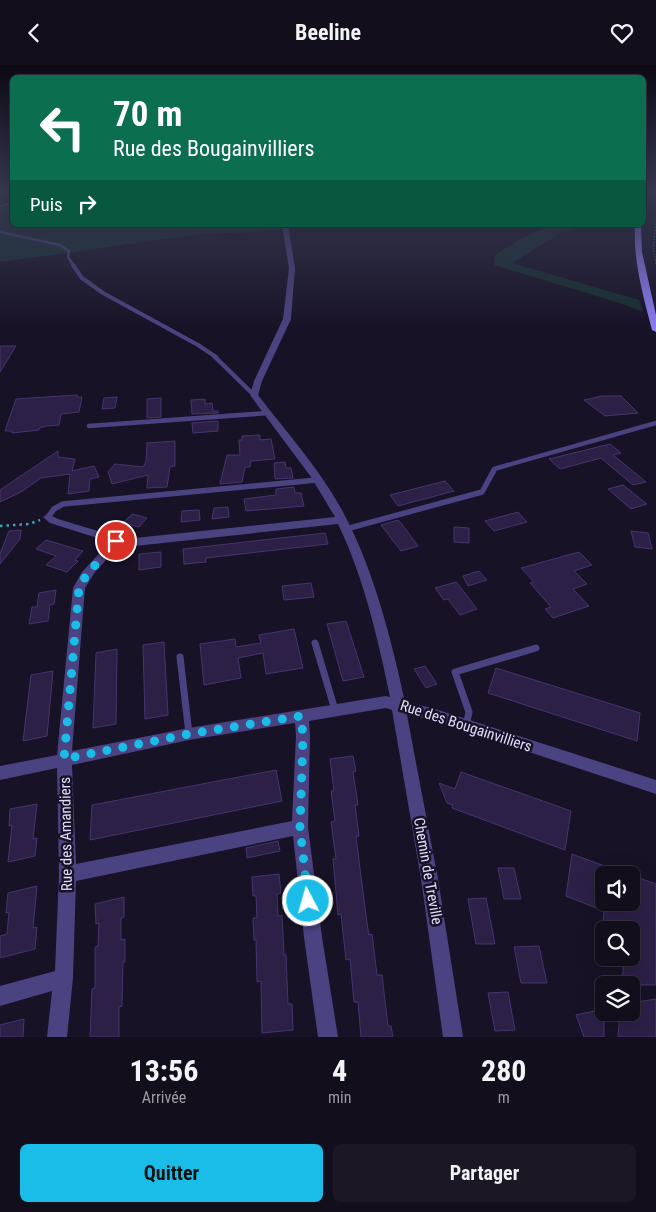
<!DOCTYPE html>
<html lang="fr">
<head>
<meta charset="utf-8">
<style>
	:root { --surface:#120e1c; --page:#1b1725; --text:#f1f3f6; --muted:#9c9ca3; --line:#312e3b; --accent:#1abde8 }
	body { margin:0; font-family:"Roboto Condensed",sans-serif; background:var(--page); color:var(--text); height:100vh; display:flex; flex-direction:column; font-size:19px; white-space:nowrap }
	* { box-sizing:border-box; margin:0 }
	p { font-size:16px; color:var(--muted) }
	.icon { flex:none; width:28px; height:28px; fill:none; stroke:currentColor; stroke-width:2; stroke-linecap:round; stroke-linejoin:round }
	.map { position:relative; height:972px; overflow:hidden }
	.panel { display:flex; flex-direction:column; background:var(--surface); flex:1 }
	.panel>* { flex:none }
	.guide { position:absolute; left:10px; top:10px; width:636px; height:152px; border-radius:8px; box-shadow:0 5px 20px #0002,0 0 0 1px var(--line); background:#0b6e4f; color:#fff; overflow:hidden }
	.tools { position:absolute; left:595px; top:801px; display:grid; gap:10px }
	.tools a { display:grid; place-items:center; width:45px; height:45px; border-radius:8px; background:var(--surface); box-shadow:0 5px 20px #0002,0 0 0 1px var(--line); font-size:25px }
	.pin { position:absolute; display:grid; place-items:center; width:42px; height:42px; color:#fff; margin:-21px; border:2px solid #fff; border-radius:50%; box-shadow:0 1px 5px #0007 }
	.me { position:absolute; width:55px; margin:-28px; rotate:354deg; stroke-linejoin:round; filter:drop-shadow(0 0 4px #0008) }
	.turn { display:flex; align-items:center; gap:18px; height:105px; padding:0 20px; font-size:22px }
	.turn .icon { width:65px; height:65px; stroke-width:2.5 }
	.turn b { display:block; font-size:35px; line-height:42px }
	.then { display:flex; align-items:center; height:48px; padding:0 20px; background:#0003; gap:10px; font-size:19px }
	.eta { display:flex; justify-content:space-evenly; align-items:center; height:85px; text-align:center }
	.eta b { font-size:30px; font-weight:700; line-height:35px }
	.action { display:flex; gap:10px; margin-top:auto; padding:10px 20px }
	.action a { flex:1; height:58px; border-radius:8px; background:var(--accent); color:#111; font-size:20px; font-weight:700; line-height:58px; text-align:center }
	.action a+a { background:var(--page); color:var(--text) }
	header { display:flex; justify-content:space-between; align-items:center; height:65px; padding:0 20px; background:var(--surface); font-size:22px; font-weight:700 }
	.map>svg:first-child { display:block }
</style>
</head>
<body>
<header><svg class="icon" aria-label="back" viewBox="0 0 24 24"><path d="M15 5l-7 7 7 7"/></svg>Beeline<svg class="icon" aria-label="heart" viewBox="0 0 24 24"><path d="M12 20l-8-8c-3-5 5-10 8-4 3-6 11-1 8 4z"/></svg></header>
<div class="map">
<svg width="656" height="972" viewBox="0 0 656 972">
	<rect width="100%" height="100%" fill="#181226"/>
	<path fill="#162e30" d="M12 140V160H280L282 164C251 169 219 167 187 171 124 179 62 189 0 197V143Z
		M551 160H587L561 168 512 198 639 235 643 247 623 239 494 200 495 190 522 173Z"/>
	<path fill="#2c2046" stroke="#47346f" d="M0 281H16L0 307Z
		M77 330V332H82L79 347 61 349 59 360 47 361 39 363V365L12 368V366H5L16 334Z
		M602 331H621L638 348 605 351 584 335Z
		M117 332 115 343 102 344 104 333Z
		M161 333V352L147 353V334Z
		M205 334V339L212 338 213 346H218V348L192 349 191 335Z
		M218 356V366L193 368 192 358Z
		M260 370V375L271 374 275 394 251 396 250 402H245L242 417 220 419 227 390H240L239 375H242V371Z
		M175 376V401L170 402 167 422 147 423 148 410 112 419 108 407 115 399 143 402 146 397 147 378Z
		M610 379 621 388 613 390 646 417 633 420 601 393 560 404 549 394Z
		M58 386V392L75 394 72 406 94 401 99 412 90 414 89 426 68 429 70 409 41 413 21 427 0 437V425Z
		M285 397 286 403H291L293 413 275 414 274 398Z
		M445 416 454 426 398 441 390 430Z
		M623 420 647 439 631 444 608 424Z
		M294 422 295 428H301L304 441 246 446 244 434 276 430V424Z
		M228 442 229 452 212 454 214 443Z
		M199 445 200 455 181 457 182 446Z
		M518 447 527 457 494 466 485 456Z
		M132 449 147 453 139 462 123 458Z
		M398 455 401 458 418 481 401 486 381 460Z
		M454 462 469 463V478L454 477Z
		M21 465 20 474 0 499V489L9 466Z
		M631 466 648 468 652 484 635 482Z
		M325 468 328 479 206 493V497L184 499 183 484Z
		M46 475 83 486 75 495 78 496 67 507 46 500 56 491 36 484Z
		M161 487V502L139 505V489Z
		M579 487 592 500 574 506 587 519 573 524 589 541 553 553 545 544 551 542 530 518 534 517 521 503Z
		M479 506 487 515 468 521 463 511Z
		M456 517 461 523 477 544 460 550 448 534 444 535 435 523Z
		M311 518 314 532 284 535 282 521Z
		M56 525 54 539 50 540 48 556 29 559 32 542H37L39 528Z
		M346 556 364 612 343 616 327 559Z
		M294 564 303 603 266 609 263 588 238 593 241 613 204 620 200 579 235 574 236 582 261 578 259 570Z
		M164 577 168 650 145 654 143 580Z
		M117 584 116 659 93 663 96 588Z
		M425 601 437 619 426 623 414 604Z
		M496 603 640 648 637 676 488 628Z
		M53 606 47 671 23 676 31 610Z
		M353 691 356 706 353 707 358 740H355L359 771 356 772 367 858 369 870 372 869 377 910H382L388 961H391L393 972H361L358 937H354L350 894 346 895 341 849 338 850 333 794H336L331 757 335 756 331 726H334L330 694Z
		M276 705 282 736 90 775 92 740Z
		M461 707 571 746 565 785 452 743 453 740 447 738 439 718 455 724Z
		M37 739 33 774 37 773 35 791 8 797 12 760 9 761 10 744Z
		M278 776 280 786 247 793 246 783Z
		M572 789 626 809 604 810V846L566 831Z
		M498 803H514L521 834H504Z
		M279 809 281 828 277 829 278 851 282 850 284 890H286L288 939H292L293 965 262 968 261 916 257 917 256 875H254L253 853H257L256 831H253L252 812Z
		M631 810 656 819V920H622L624 892H631V865H602L605 838H631Z
		M37 821 33 863 37 862 35 884 0 893V871L7 869 9 847 6 848 8 828Z
		M124 832V852L121 853V875L125 874V897H123L122 941 119 942V972H90L92 924 95 923V882L98 881 99 858 96 859 95 839Z
		M486 833 495 879H476L468 834Z
		M539 881 547 918H521L514 882Z
		M508 927 515 965 495 966 488 928Z
		M656 934V972H618L620 948H631V938Z
		M604 944V972H584L576 950Z
		M24 954 23 972H0V960Z"/>
	<g fill="none" stroke-linecap="round" stroke-linejoin="round">
		<path stroke="#3ca9ae" stroke-width="1" stroke-dasharray="1 2" stroke-linecap="butt" d="M656 159 653 182 656 199"/>
		<path stroke="#3ca9ae" stroke-width="2.5" stroke-dasharray="2.5 4" stroke-linecap="butt" d="M0 461 29 459 40 455"/>
		<path stroke="#4b4281" stroke-width="2.5" d="M0 141 12 138
			M0 167 60 180 69 186 68 192 74 201"/>
		<path stroke="#4b4281" stroke-width="4" d="M73 200 82 213 103 228 198 280 216 292"/>
		<path stroke="#4b4281" stroke-width="4.5" d="M214 291 254 330
			M89 361 268 348
			M492 408 494 404 656 358"/>
		<path stroke="#4b4281" stroke-width="5.5" d="M48 452 54 444 63 439 317 415
			M346 464 482 427 493 407"/>
		<path stroke="#4b4281" stroke-width="7" d="M315 578 335 645
			M180 592 189 669
			M466 661 469 647 455 607 536 583"/>
		<path fill="#4b4281" fill-rule="evenodd" d="M282 160H288L295 203 291 254 262 316 258 330C287 368 320 404 343 447 374 505 391 573 405 637L432 643 656 715V729L432 655 407 650 438 814 463 972H443L421 814 392 645 386 643 309 656 310 671 308 762 322 872 338 972H318L304 872 293 771 76 816 73 913 67 972H47L52 926 0 941V921L55 906 59 809 57 703 0 715V701L57 690 73 523 82 507 110 477 50 458 43 452 48 449 58 454 118 472 135 473 335 452 311 412 250 330 254 316 283 254 289 203ZM338 459C364 513 378 574 390 632L386 631 189 663 72 686 85 523 95 507 120 480 135 481ZM295 658 296 671 292 756 76 799 72 700 189 675Z"/>
		<path fill="#8c7cf2" fill-rule="evenodd" d="M635 160H641L642 187 656 250V267L652 265C643 230 633 196 635 160Z"/>
	</g>
	<linearGradient id="sky" x2="0" y2="1"><stop stop-color="#0d0a15"/><stop offset="0.48" stop-color="#373952"/><stop offset="1" stop-color="#373952" stop-opacity="0"/></linearGradient>
	<rect width="656" height="264" fill="url(#sky)"/>
	<g fill="none" stroke-linecap="round" stroke-linejoin="round">
		<path stroke="#1abde8" stroke-width="9" stroke-dasharray="0 16.2" d="M116 476C105 492 87 505 79 523L64 694 189 669 301 651 303 671 300 762 308 836"/>
	</g>
	<g text-anchor="middle" stroke-width="5" stroke-linejoin="round" paint-order="stroke">
		<g font-size="15" fill="#e2dbfb" stroke="#181226">
			<text transform="translate(466 661) rotate(18)" y="5">Rue des Bougainvilliers</text>
			<text transform="translate(66 769) rotate(-91)" y="5">Rue des Amandiers</text>
			<text transform="translate(428 806) rotate(80)" y="5">Chemin de Treville</text>
		</g>
	</g>
</svg>
<div class="tools">
<a><svg class="icon" aria-label="sound" viewBox="0 0 24 24"><path d="M4 9h4l5-4v14l-5-4H4zM17 9q2 3 0 6"/></svg></a>
<a><svg class="icon" aria-label="search" viewBox="0 0 24 24"><circle cx="10" cy="10" r="6"/><path d="M15 15l6 6"/></svg></a>
<a><svg class="icon" aria-label="layers" viewBox="0 0 24 24"><path d="M12 4l9 5-9 5-9-5zM3 14l9 5 9-5"/></svg></a>
</div>
<div class="pin" style="left:116px;top:476px;background:#d93025"><svg class="icon" aria-label="arrive" viewBox="0 0 24 24"><path d="M6 21V4h12l-3 4 3 4H6"/></svg></div>
<svg class="me" style="left:308px;top:836px" viewBox="-20 -20 40 40"><circle r="17" fill="#1abde8" stroke="#fff" stroke-width="3"/><path d="M0-11L8 9 0 5-8 9z" fill="#fff"/></svg>
<div class="guide">
<div class="turn"><svg class="icon" aria-label="left" viewBox="0 0 24 24"><path d="M17 20v-9H6M10 6l-5 5 5 5"/></svg><div><b>70 m</b>Rue des Bougainvilliers</div></div>
<div class="then">Puis<svg class="icon" aria-label="right" viewBox="0 0 24 24"><path d="M7 20v-9h11M14 6l5 5-5 5"/></svg></div>
</div>
</div>
<section class="panel">
<div class="eta">
<div><b>13:56</b><p>Arrivée</p></div>
<div><b>4</b><p>min</p></div>
<div><b>280</b><p>m</p></div>
</div>
<div class="action"><a>Quitter</a><a>Partager</a></div>
</section>
</body>
</html>
